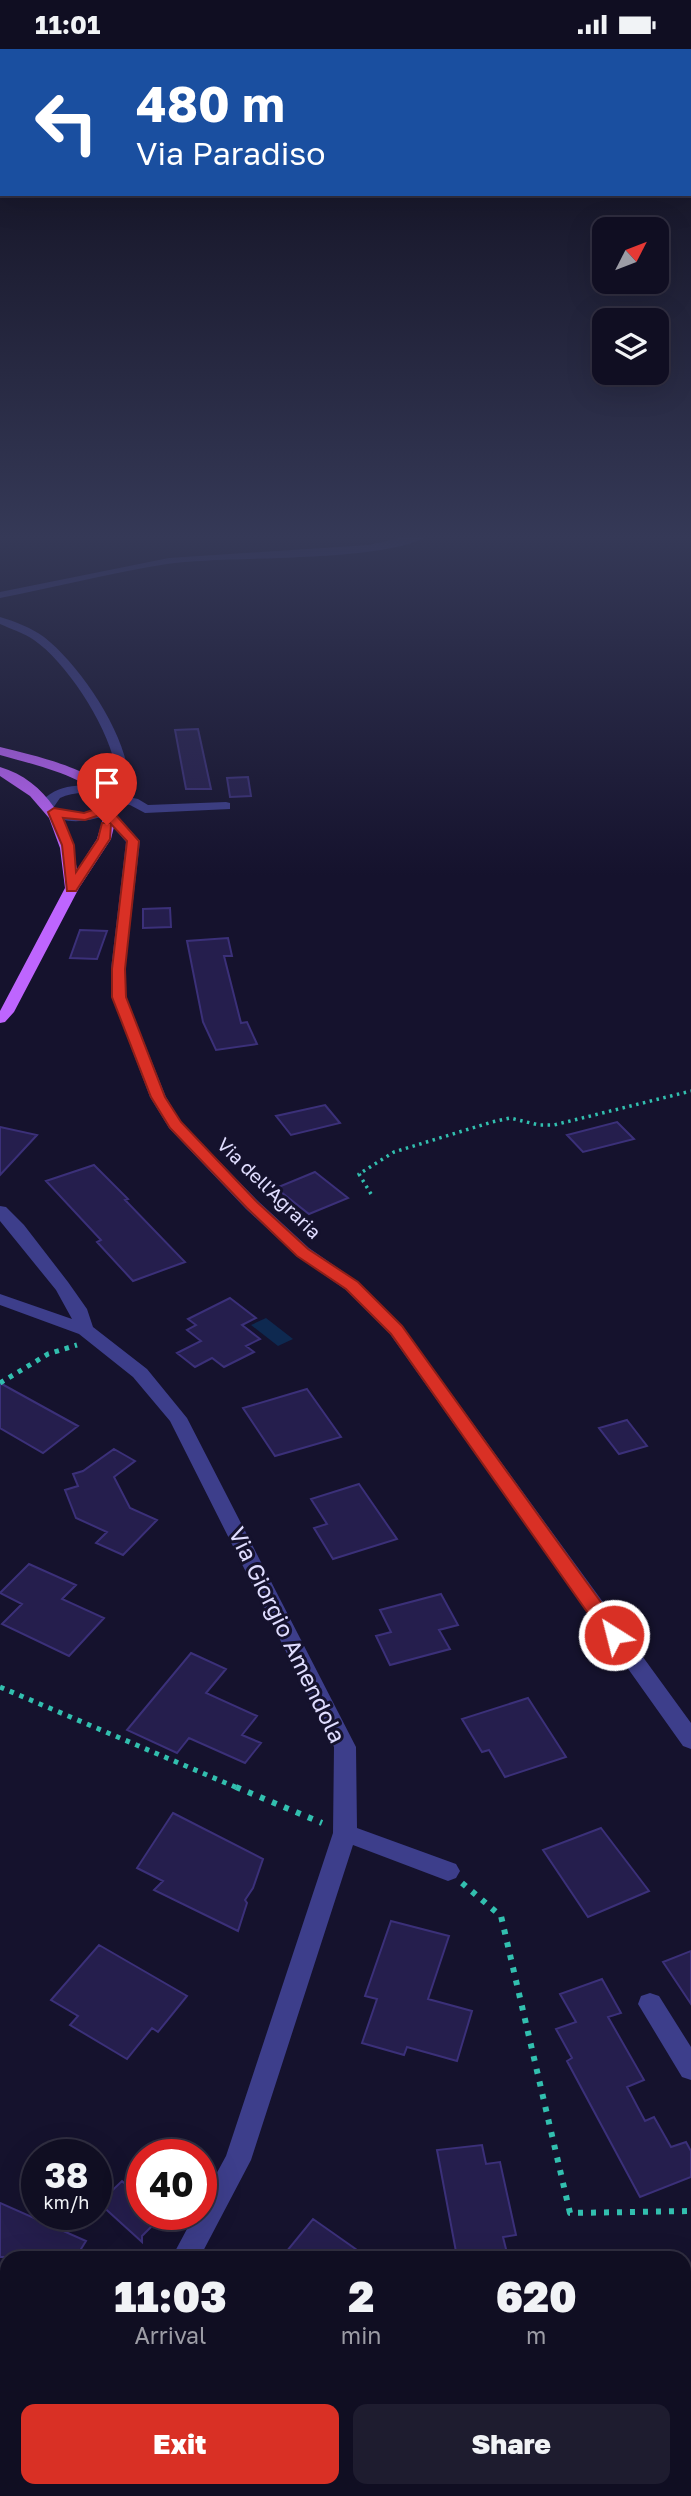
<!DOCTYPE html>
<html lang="en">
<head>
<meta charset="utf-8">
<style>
	:root { --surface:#100e22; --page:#1e1c2f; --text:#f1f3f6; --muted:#9c9ca5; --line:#302e40; --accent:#d93025 }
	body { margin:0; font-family:"Golos Text",sans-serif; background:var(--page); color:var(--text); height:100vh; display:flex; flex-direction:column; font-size:26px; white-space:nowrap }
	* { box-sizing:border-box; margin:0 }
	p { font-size:23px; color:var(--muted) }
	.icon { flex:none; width:38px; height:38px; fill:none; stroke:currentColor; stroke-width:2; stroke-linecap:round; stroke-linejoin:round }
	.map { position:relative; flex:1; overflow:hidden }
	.side { position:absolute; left:0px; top:2202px; width:691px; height:247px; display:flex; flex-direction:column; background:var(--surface); border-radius:21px 21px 0 0; box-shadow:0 7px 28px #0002,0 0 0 2px var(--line) }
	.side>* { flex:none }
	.top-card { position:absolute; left:0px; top:0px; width:691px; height:147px; box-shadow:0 7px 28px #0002,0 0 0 2px var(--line); background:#1a4fa0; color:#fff; overflow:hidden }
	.needle { width:46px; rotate:48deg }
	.tools { position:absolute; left:592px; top:168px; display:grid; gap:14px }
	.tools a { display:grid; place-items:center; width:77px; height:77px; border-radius:14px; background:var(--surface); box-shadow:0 7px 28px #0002,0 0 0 2px var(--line); font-size:35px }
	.speed { position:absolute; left:21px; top:2090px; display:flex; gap:14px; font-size:35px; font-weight:700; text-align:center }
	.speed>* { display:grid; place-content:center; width:91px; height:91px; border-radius:50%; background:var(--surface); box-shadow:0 7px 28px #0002,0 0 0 2px var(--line); line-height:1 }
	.speed small { font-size:18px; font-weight:400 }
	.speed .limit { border:10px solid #d22; background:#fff; color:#111 }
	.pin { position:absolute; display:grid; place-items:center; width:60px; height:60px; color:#fff; margin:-72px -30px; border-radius:50% 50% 50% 0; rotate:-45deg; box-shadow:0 0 7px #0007 }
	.pin .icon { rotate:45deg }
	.me { position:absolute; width:77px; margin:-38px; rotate:324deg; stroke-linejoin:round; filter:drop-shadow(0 0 5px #0008) }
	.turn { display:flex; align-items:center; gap:24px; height:147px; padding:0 21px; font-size:32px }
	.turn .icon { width:91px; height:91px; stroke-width:2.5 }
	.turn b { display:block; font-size:49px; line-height:60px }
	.eta { display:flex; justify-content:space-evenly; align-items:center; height:119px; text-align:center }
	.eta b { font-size:42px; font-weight:800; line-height:49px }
	.button { display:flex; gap:14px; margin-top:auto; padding:14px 21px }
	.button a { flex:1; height:80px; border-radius:14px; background:var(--accent); color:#fff; font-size:28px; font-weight:800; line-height:80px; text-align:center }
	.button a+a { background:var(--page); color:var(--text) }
	.status { display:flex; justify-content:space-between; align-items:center; height:49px; padding:0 35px; background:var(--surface); direction:ltr }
	.status svg { height:19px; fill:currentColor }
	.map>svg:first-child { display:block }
</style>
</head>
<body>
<div class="status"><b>11:01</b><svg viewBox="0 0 49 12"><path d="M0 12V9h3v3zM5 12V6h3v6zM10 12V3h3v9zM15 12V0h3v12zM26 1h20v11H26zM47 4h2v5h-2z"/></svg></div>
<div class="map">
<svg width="691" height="2447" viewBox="0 0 691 2447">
	<rect width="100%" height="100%" fill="#15122d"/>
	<path fill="#0e2950" d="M266 1269 293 1290 278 1297 251 1276Z"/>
	<path fill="#251e4d" stroke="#3b3079" stroke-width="2" d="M198 680 211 740H186L175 681Z
		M248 728 251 747 230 748 227 729Z
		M170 859 171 878 143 879V860Z
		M80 881 107 882 97 910 70 909Z
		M228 889 232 907H224L241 974 247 973 257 995 216 1001 203 973 187 892Z
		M325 1056 340 1074 291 1086 276 1067Z
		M617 1073 634 1090 583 1103 567 1086Z
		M0 1078 37 1086 0 1126Z
		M94 1116 128 1150 125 1151 185 1213 133 1232 97 1193 101 1191 46 1132Z
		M315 1123 348 1149 309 1165 276 1139Z
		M230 1249 256 1269 242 1276 260 1290 246 1297 254 1303 224 1318 212 1309 195 1318 177 1304 201 1292 187 1281 196 1276 188 1270Z
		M0 1334 78 1377 43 1404 0 1379Z
		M307 1340 341 1388 275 1407 243 1359Z
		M627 1371 647 1397 619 1405 599 1379Z
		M114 1400 135 1412 114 1428 130 1459 157 1471 123 1506 96 1494 107 1483 76 1469 65 1441 78 1437 73 1425 83 1422Z
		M359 1435 397 1490 333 1510 314 1479 327 1475 311 1450Z
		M29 1515 76 1536 62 1550 104 1569 69 1607 2 1575 22 1555 0 1544Z
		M441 1545 458 1576 439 1581 450 1600 390 1616 376 1587 391 1583 380 1561Z
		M191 1604 226 1620 206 1644 257 1667 242 1686 261 1694 245 1714 189 1689 177 1704 127 1681Z
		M528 1649 566 1708 505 1728 489 1701 482 1703 462 1670Z
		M173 1764 263 1810 253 1839 245 1851 247 1854 238 1882 154 1841 163 1832 137 1819Z
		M601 1779 649 1842 588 1868 543 1801Z
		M391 1872 449 1887 428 1950 472 1962 457 2012 407 1998 404 2006 362 1994 377 1950 365 1947Z
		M99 1896 187 1947 158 1983 152 1979 127 2010 70 1976 78 1967 51 1951Z
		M691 1902V1955L663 1913Z
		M602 1930 621 1964 608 1968 644 2031 627 2038 645 2072 654 2068 671 2098 686 2093 691 2102V2128L640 2148 567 2012 572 2009 556 1980 576 1973 560 1945Z
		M482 2096 486 2115 500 2113 516 2186 503 2188 508 2208H457L437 2101Z
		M122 2132 142 2150V2165H164L142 2187V2193L99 2154Z
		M0 2154 86 2192 76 2208H0Z
		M313 2170 367 2208H282Z"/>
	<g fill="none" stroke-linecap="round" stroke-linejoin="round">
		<path stroke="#32bfaf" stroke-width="3.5" stroke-dasharray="2.5 4.5" stroke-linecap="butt" d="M371 1145 359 1125 394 1103 492 1073 510 1069 539 1076H554L691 1042"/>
		<path stroke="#32bfaf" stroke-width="5" stroke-dasharray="4.5 6" stroke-linecap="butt" d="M0 1334 48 1305 77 1296
			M0 1638 240 1740"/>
		<path stroke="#32bfaf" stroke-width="6" stroke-dasharray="5 8" stroke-linecap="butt" d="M236 1738 322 1774
			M462 1834 501 1867 570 2164 691 2162"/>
		<path fill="#3d3e8b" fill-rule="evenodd" d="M417 485H430C391 515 224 506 167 515 111 524 56 538 0 549V543L169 509 369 496Z
			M0 568C14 572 32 579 44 588 80 616 129 688 129 734L114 745 138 750 148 756 226 753 230 754V760L145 764 130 756 109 752 108 748C93 743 74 742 60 749L53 759H45L43 756 46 748C62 735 85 734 105 740L117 732C117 690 69 615 34 591 24 584 11 580 0 575Z
			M111 754 117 758 113 762 140 792 125 920 126 948 166 1048 181 1073 258 1152 309 1199 358 1233 402 1277 691 1674V1700L683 1697 390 1285 346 1241 297 1207 246 1160 169 1079 150 1048 112 948 111 920 126 793 104 767C86 773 63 776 48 763L54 759 83 764Z
			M0 1157 6 1158 24 1176 68 1233 87 1260 93 1278 147 1320 187 1369 356 1698 357 1779 456 1815 460 1822 456 1829 448 1832 353 1796 251 2111 200 2208H172L195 2165H201V2153L226 2107 333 1784 334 1698 170 1372 133 1328 79 1285 0 1256V1245L72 1270 56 1241 0 1172Z
			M650 1944 659 1947 691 1998V2031L682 2028 638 1955 641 1947Z
			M7 2428V2441H26L23 2447H0V2431Z"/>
		<path fill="#be65fe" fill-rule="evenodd" d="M0 698C39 708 96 719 120 753L111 790 79 839 14 963 5 973 0 974V962L65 839 60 799 49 769 30 747 0 727V718C47 732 71 776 77 821L97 790 108 753C87 727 31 715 0 706Z"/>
	</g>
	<linearGradient id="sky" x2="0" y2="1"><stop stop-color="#0c0a19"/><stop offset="0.59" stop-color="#353957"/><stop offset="1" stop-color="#353957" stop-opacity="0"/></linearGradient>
	<rect width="691" height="827" fill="url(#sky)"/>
	<path fill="#d93025" stroke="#8d1f18" stroke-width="2" fill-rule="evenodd" d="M107 756H115V765L139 792 125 920 126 948 165 1048 181 1073 257 1153 308 1200 358 1233 402 1277 621 1581 624 1586 621 1591H607L391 1285 346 1240 297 1207 247 1159 170 1079 151 1048 112 948V920L127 792 111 775 110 790 76 842H67L62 796 48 763 54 759 84 764ZM103 765 110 774H102L98 790 76 823 74 796 63 769 85 771Z"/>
	<g text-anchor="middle" stroke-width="6" stroke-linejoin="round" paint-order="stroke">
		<g font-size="19" fill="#e0ddff" stroke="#15122d">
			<text transform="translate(269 1139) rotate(44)" y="7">Via dell'Agraria</text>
		</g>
		<g font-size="23" fill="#e0ddff" stroke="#15122d">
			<text transform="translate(287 1586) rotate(64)" y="8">Via Giorgio Amendola</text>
		</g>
	</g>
</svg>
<div class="tools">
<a><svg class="needle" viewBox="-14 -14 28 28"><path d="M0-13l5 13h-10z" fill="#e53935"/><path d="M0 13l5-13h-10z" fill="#9c9ca5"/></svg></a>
<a><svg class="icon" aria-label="layers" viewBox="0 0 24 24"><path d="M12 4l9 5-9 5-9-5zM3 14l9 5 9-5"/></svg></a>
</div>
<div class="speed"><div>38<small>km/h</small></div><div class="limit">40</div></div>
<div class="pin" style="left:107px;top:776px;background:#d93025"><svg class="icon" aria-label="arrive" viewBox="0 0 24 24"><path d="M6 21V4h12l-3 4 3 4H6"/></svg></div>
<svg class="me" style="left:614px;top:1586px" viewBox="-20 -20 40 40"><circle r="17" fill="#d93025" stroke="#fff" stroke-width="3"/><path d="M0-11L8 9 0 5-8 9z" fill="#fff"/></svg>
<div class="top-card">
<div class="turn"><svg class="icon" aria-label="left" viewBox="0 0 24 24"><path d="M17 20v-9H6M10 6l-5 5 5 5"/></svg><div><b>480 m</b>Via Paradiso</div></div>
</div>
<section class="side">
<div class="eta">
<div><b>11:03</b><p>Arrival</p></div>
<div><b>2</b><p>min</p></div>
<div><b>620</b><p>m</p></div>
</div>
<div class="button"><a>Exit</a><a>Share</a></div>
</section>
</div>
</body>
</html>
